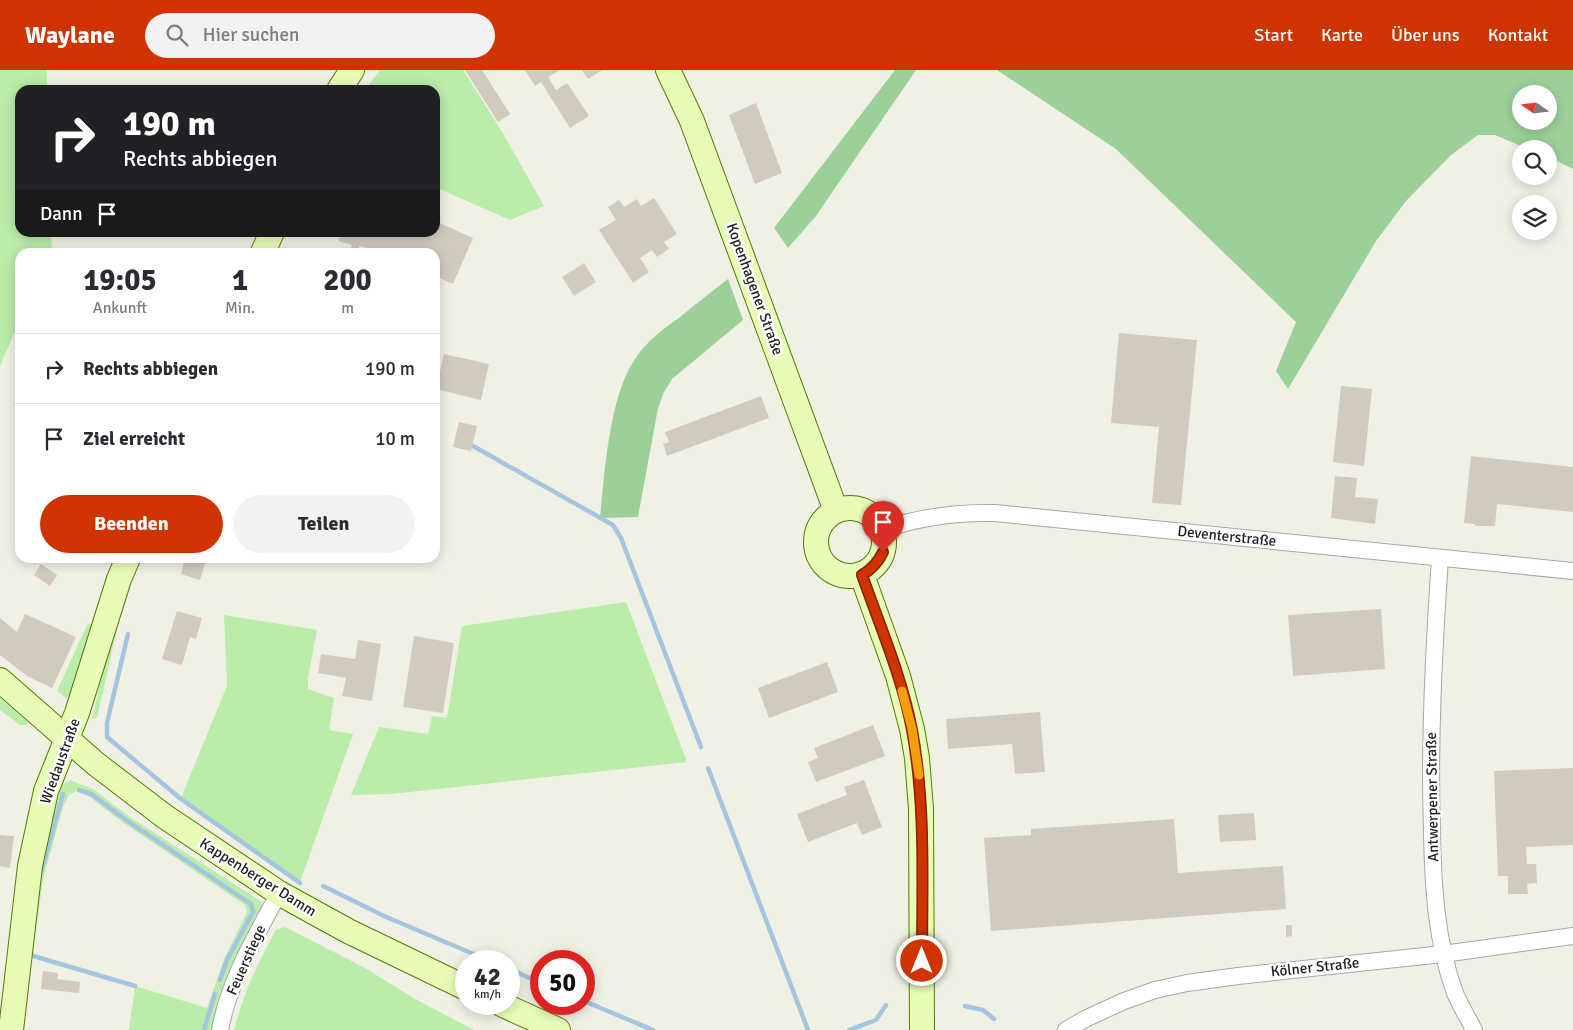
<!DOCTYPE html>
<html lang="de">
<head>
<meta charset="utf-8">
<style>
	:root { --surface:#fff; --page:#f2f2f3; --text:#2b2b33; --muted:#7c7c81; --line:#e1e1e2; --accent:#cf3300 }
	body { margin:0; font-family:Signika,sans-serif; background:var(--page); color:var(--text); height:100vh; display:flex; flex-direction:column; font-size:19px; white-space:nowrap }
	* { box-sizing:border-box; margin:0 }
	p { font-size:16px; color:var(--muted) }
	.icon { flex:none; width:28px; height:28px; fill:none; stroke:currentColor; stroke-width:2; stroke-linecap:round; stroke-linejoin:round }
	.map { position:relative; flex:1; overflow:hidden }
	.details { position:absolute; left:15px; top:178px; width:425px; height:315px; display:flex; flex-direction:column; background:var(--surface); border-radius:15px; box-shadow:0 2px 12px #0003 }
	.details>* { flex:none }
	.hud { position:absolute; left:15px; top:15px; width:425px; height:152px; border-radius:15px; box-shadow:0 2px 12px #0003; background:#202124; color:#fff; overflow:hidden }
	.needle { width:32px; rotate:284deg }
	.controls { position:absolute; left:1512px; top:15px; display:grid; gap:10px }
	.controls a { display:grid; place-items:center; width:45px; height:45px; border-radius:50%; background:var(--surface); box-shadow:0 2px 12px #0003; font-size:25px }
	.speed { position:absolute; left:455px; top:880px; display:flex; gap:10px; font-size:25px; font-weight:700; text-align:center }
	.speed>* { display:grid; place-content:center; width:65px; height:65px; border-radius:50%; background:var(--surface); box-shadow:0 2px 12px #0003; line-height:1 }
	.speed small { font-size:12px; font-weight:400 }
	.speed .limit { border:8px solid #d22; background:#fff; color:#111 }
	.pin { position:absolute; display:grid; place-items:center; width:42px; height:42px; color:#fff; margin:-51px -21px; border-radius:50% 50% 50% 0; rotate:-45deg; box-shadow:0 0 5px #0007 }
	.pin .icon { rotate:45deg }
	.me { position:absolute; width:55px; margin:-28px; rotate:0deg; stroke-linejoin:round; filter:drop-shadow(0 0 4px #0008) }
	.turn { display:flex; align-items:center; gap:18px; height:105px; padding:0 25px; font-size:22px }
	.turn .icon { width:65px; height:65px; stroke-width:2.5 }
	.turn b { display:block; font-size:35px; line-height:42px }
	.then { display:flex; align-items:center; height:48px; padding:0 25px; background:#0003; gap:10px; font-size:19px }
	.eta { display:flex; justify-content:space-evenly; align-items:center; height:85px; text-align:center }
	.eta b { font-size:30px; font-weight:800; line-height:35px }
	.action { display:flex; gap:10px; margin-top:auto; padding:10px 25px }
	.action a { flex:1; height:58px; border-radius:30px; background:var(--accent); color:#fff; font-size:20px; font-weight:800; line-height:58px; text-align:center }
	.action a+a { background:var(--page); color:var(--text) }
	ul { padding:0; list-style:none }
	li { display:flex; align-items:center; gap:15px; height:70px; padding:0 25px; border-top:1px solid var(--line) }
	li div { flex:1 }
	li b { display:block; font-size:19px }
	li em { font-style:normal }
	header { display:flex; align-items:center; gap:30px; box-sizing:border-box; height:70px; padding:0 25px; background:var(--accent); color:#fff }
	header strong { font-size:24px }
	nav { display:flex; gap:28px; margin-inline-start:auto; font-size:18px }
	.search { width:350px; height:45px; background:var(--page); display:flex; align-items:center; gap:12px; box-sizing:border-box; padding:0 18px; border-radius:28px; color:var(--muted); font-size:19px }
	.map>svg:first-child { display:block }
</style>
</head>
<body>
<header>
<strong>Waylane</strong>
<div class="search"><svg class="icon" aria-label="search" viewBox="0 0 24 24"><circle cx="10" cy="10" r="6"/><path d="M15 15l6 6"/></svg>Hier suchen</div>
<nav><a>Start</a><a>Karte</a><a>Über uns</a><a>Kontakt</a></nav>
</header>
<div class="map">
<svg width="1573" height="960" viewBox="0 0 1573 960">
	<rect width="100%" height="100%" fill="#f1f0e5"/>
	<path fill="#baecaa" d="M0 0H47V20H20V162L51 163 52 182H20V250L0 296Z
		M380 0H463L501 60 544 136 510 150 435 117V20H365Z
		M626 532 687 692 391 724 351 725 379 657 428 664 432 646 447 648 462 556Z
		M224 545 317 560 308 608V619L334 628 329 660 353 664 300 812 181 728 227 616Z
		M88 553 92 556 71 625 66 628 57 621Z
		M117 559 97 648 92 649 111 566Z
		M0 628 28 652 27 655H20L0 640Z
		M70 710 93 719 130 747 262 832 261 838 231 897 218 934 212 960H129L135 916 207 938 224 889 247 842 245 835 118 749 90 727 76 721 69 725 63 737 43 809 32 891 25 890 35 810 57 725 62 715Z
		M285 857 365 898 415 929 474 960H234C244 922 257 894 276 860Z"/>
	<path fill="#9bd199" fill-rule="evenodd" d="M895 0H916L816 146 788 178 774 158Z
		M997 0H1573V99L1549 87V79H1528L1495 65H1478L1451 85 1406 131 1376 171 1288 319 1276 301 1296 252 1116 79ZM1521 24H1549V51H1521Z
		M728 209 743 250 672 309 664 322 658 338 638 447 600 448C605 401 609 319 640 282 651 268 666 257 680 247 696 234 712 221 728 209Z"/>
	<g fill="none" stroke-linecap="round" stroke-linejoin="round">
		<path stroke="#a4c4e0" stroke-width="4.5" d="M473 376 613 455 621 468 701 677
			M128 564 107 653V667L181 729 300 813
			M708 698 808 960
			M79 720 91 724 126 750 251 834 253 842 227 890 220 910
			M40 806 63 724
			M323 816 384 846 490 891
			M31 880 30 885 135 916
			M509 899 541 913
			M584 931 653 960
			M965 936 983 940 994 949
			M204 960 215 924
			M849 960 876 950 886 935"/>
	</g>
	<path fill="#d1cbbe" d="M465 0H482L510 44 498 52Z
		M525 0H560L548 7 556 20 567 13 589 46 570 58 541 12 535 16Z
		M582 0H602L588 9Z
		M756 33 782 103 755 114 729 45Z
		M654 128 677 164 664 172 669 179 657 187 652 180 640 188 649 202 633 213 599 160 616 150 608 137 619 130 624 137 637 129 641 136Z
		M435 151 473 168 453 214 435 206V182H384L359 176V179L351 178 352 175 338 171 342 162H435Z
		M584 193 596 212 574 226 562 207Z
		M1119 263 1197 270 1181 435 1152 433 1159 357 1111 353Z
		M444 284 489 294 481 330 436 319Z
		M1341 316 1372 319 1364 396 1333 392Z
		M761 326 769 348 667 386 663 374 669 372 665 362Z
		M459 352 477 356 471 381 453 377Z
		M1471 386 1573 397V442L1497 434 1495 456H1475V454L1464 453Z
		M1335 406 1357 408 1355 428 1356 427 1378 429 1375 454 1331 448Z
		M185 488H207L200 510 181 504Z
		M41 494 57 505 50 516 34 505Z
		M1381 539 1385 599 1293 606 1288 545Z
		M177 541 202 548 196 569 190 567 182 595 162 589Z
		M25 544 76 567 52 618 27 606 0 585V548L17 562Z
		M414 566 454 573 443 643 403 637Z
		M358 570 381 574 372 631 342 626 346 608 318 603 321 584 355 589Z
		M827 592 838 622 769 648 758 618Z
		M1040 642 1045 702 1015 704 1012 674 948 679 946 649Z
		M873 655 885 686 816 712 808 692 818 688 814 678Z
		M1573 698V775L1526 777 1527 794H1536L1537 813 1527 814 1528 824H1508V806H1498L1494 701Z
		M864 710 882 757 862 765 857 753 808 772 797 744 847 725 844 717Z
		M1254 743 1256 770 1220 772 1218 745Z
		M1174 749 1178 803 1283 796 1286 839 991 861 984 768 1031 765V759Z
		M0 765 14 766 10 798 0 796Z
		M1286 855H1292V866L1286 867Z
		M43 901 58 903 57 909 80 912 79 923 41 919Z"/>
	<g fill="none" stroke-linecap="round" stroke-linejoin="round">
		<g stroke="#a6a6a6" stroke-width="18">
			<path id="minor" d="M882 460C919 447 956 442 995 443L1573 501
				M1440 488C1434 579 1429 670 1432 762 1433 816 1436 871 1455 923 1460 935 1468 948 1474 960
				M220 960C229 911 255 867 279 823
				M1066 960 1085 949 1124 931 1155 920 1187 913 1238 906 1443 884 1573 866"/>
		</g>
		<g stroke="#507c01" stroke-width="26">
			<path id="secondary" d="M668 0 692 51 836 441
				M339 20 352 0
				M263 182 272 162
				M816 472a34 34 0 1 1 68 0a34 34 0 1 1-68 0Z
				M862 505 898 606 912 659 917 688 921 739 922 960
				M0 610 96 694 164 746 279 823 348 861 466 918
				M501 934 558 960
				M11 960 30 796 46 721 77 643 119 509 128 488"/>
		</g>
		<use href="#minor" stroke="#fff" stroke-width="16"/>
		<use href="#secondary" stroke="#e8fcb8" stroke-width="24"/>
	</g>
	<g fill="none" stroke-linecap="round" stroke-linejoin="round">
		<g stroke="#872100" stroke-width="12">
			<path id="route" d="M883 482C878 493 872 499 862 505 880 556 902 607 912 660 926 736 922 814 922 891"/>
		</g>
		<use href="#route" stroke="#cf3300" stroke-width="9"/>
		<path stroke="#f59e0b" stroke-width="9" d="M902 621 912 659 919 705"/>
	</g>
	<g text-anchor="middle" stroke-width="5" stroke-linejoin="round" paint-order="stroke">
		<g font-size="15" fill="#1f1f1f" stroke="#fff">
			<text transform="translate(755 219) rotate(70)" y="5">Kopenhagener Straße</text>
			<text transform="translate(1227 466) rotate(6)" y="5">Deventerstraße</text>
			<text transform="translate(60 691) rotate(-70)" y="5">Wiedaustraße</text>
			<text transform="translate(1432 727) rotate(-91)" y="5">Antwerpener Straße</text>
			<text transform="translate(258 807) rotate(32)" y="5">Kappenberger Damm</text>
			<text transform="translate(246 890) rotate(-66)" y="5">Feuerstiege</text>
			<text transform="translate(1315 897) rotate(-6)" y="5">Kölner Straße</text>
		</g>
	</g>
</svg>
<div class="controls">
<a><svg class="needle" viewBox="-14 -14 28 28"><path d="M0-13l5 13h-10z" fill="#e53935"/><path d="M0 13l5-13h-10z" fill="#7c7c81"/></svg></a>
<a><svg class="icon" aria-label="search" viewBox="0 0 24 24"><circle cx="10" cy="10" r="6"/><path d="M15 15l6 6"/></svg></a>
<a><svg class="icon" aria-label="layers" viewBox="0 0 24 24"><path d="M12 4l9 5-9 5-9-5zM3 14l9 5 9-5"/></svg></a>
</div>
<div class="speed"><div>42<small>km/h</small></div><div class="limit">50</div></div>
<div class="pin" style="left:883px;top:482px;background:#d93025"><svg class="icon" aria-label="arrive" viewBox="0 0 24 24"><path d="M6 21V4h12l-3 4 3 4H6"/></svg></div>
<svg class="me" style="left:922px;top:891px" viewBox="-20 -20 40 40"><circle r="17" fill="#cf3300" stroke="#fff" stroke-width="3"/><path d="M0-11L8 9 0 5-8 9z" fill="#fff"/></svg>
<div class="hud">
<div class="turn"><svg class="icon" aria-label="right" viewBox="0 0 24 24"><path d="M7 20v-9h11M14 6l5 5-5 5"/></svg><div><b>190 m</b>Rechts abbiegen</div></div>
<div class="then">Dann<svg class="icon" aria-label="arrive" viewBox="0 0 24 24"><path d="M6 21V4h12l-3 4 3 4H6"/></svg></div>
</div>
<section class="details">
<div class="eta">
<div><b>19:05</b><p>Ankunft</p></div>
<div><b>1</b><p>Min.</p></div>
<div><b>200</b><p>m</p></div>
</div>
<ul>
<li><svg class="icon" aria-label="right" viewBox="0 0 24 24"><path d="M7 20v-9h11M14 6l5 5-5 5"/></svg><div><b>Rechts abbiegen</b></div><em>190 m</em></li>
<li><svg class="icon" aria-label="arrive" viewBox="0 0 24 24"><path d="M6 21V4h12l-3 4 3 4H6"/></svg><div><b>Ziel erreicht</b></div><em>10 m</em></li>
</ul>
<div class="action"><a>Beenden</a><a>Teilen</a></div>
</section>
</div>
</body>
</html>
